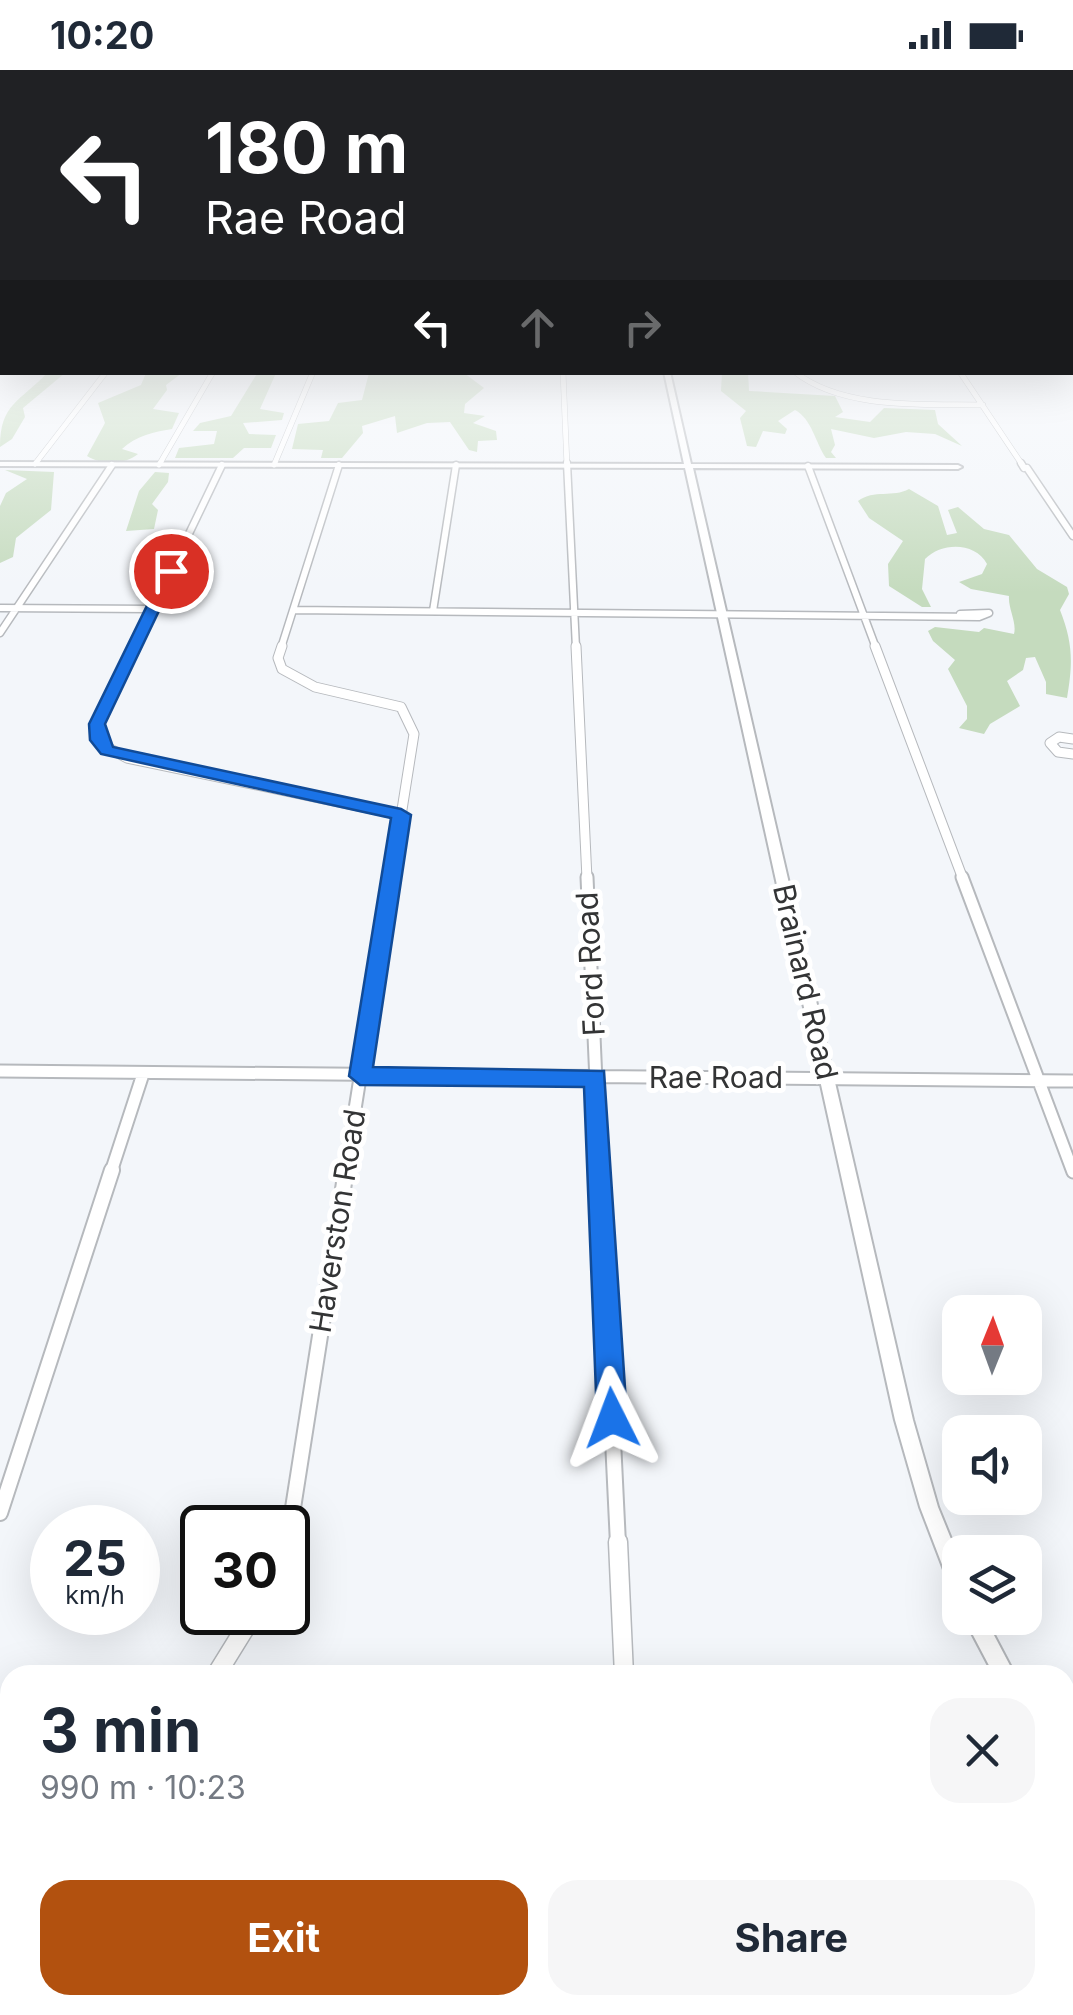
<!DOCTYPE html>
<html lang="en">
<head>
<meta charset="utf-8">
<style>
	:root { --surface:#fff; --page:#f6f6f7; --text:#1f2937; --muted:#747a83; --accent:#b2510f }
	body { margin:0; font-family:Inter,sans-serif; background:var(--page); color:var(--text); height:100vh; display:flex; flex-direction:column; font-size:38px; white-space:nowrap }
	* { box-sizing:border-box; margin:0 }
	p { font-size:32px; color:var(--muted) }
	.icon { flex:none; width:55px; height:55px; fill:none; stroke:currentColor; stroke-width:2; stroke-linecap:round; stroke-linejoin:round }
	.map { position:relative; flex:1; overflow:hidden }
	.sheet { position:absolute; left:0px; top:1595px; width:1075px; height:350px; display:flex; flex-direction:column; background:var(--surface); border-radius:30px 30px 0 0; box-shadow:0 10px 40px #0002 }
	.sheet>* { flex:none }
	.top-card { position:absolute; left:0px; top:0px; width:1075px; height:305px; box-shadow:0 10px 40px #0002; background:#202124; color:#fff; overflow:hidden }
	.needle { width:65px; rotate:1deg }
	.fabs { position:absolute; left:942px; top:1225px; display:grid; gap:20px }
	.fabs a { display:grid; place-items:center; width:100px; height:100px; border-radius:20px; background:var(--surface); box-shadow:0 10px 40px #0002; font-size:50px }
	.speed { position:absolute; left:30px; top:1435px; display:flex; gap:20px; font-size:50px; font-weight:700; text-align:center }
	.speed>* { display:grid; place-content:center; width:130px; height:130px; border-radius:50%; background:var(--surface); box-shadow:0 10px 40px #0002; line-height:1 }
	.speed small { font-size:25px; font-weight:400 }
	.speed .limit { border:5px solid #111; border-radius:15px; background:#fff; color:#111 }
	.pin { position:absolute; display:grid; place-items:center; width:85px; height:85px; color:#fff; margin:-42px; border:5px solid #fff; border-radius:50%; box-shadow:0 2px 10px #0007 }
	.me { position:absolute; width:110px; margin:-55px; rotate:357deg; stroke-linejoin:round; filter:drop-shadow(0 0 8px #0008) }
	.turn { display:flex; align-items:center; gap:35px; height:210px; padding:0 40px; font-size:45px }
	.turn .icon { width:130px; height:130px; stroke-width:2.5 }
	.turn b { display:block; font-size:70px; line-height:85px }
	.lanes { display:flex; align-items:center; height:95px; padding:0 40px; background:#0003; justify-content:center; gap:50px; direction:ltr }
	.lanes .off { opacity:.35 }
	.round { display:grid; place-items:center; flex:none; width:105px; height:105px; border-radius:30px; background:var(--page) }
	.summary { display:flex; align-items:center; justify-content:space-between; height:170px; padding:0 40px }
	h1 { font-size:60px; font-weight:700; line-height:75px }
	.cta { display:flex; gap:20px; margin-top:auto; padding:20px 40px }
	.cta a { flex:1; height:115px; border-radius:30px; background:var(--accent); color:#fff; font-size:40px; font-weight:700; line-height:115px; text-align:center }
	.cta a+a { background:var(--page); color:var(--text) }
	.status { display:flex; justify-content:space-between; align-items:center; height:70px; padding:0 50px; background:var(--surface); direction:ltr }
	.status svg { height:28px; fill:currentColor }
	.map>svg:first-child { display:block }
</style>
</head>
<body>
<div class="status"><b>10:20</b><svg viewBox="0 0 49 12"><path d="M0 12V9h3v3zM5 12V6h3v6zM10 12V3h3v9zM15 12V0h3v12zM26 1h20v11H26zM47 4h2v5h-2z"/></svg></div>
<div class="map">
<svg width="1073" height="1945" viewBox="0 0 1073 1945">
	<rect width="100%" height="100%" fill="#f3f6fa"/>
	<path fill="#c5dbbe" d="M258 302 276 303 260 339 284 343 282 350 243 353 249 364 276 365 271 378H244L233 388H175L179 378 214 374 217 361H193L200 353 231 346Z
		M47 303H65L23 338 25 347 12 369 0 377C0 333 20 332 47 303Z
		M146 303H182L166 315 167 320 153 339 179 343 172 359C153 362 136 366 122 379L138 384C125 395 101 395 87 386L105 353 98 333 141 315Z
		M369 303H464L484 318 465 334 464 343 485 346 473 353 496 361 497 370 478 371 477 382 469 380 450 352 427 353 397 363 395 346 362 356 363 363 342 388H321L323 380 292 379 298 354 329 351 338 333 362 330Z
		M722 303H748L749 321 835 326 843 342 835 347 870 352 884 338 935 340 938 354 962 376 935 364 906 362 874 368 831 359 835 375 831 382 836 388H826C815 372 812 349 795 340L778 351 787 359 785 364 763 361 756 377 747 376 740 348 746 341 721 321Z
		M5 400 54 402 51 440 16 468 13 487 0 493V436L6 423 27 409Z
		M155 402 169 403 168 412 152 434 158 440 154 459 126 461 139 421Z
		M909 419 938 436 947 465 957 463 948 440 958 437 984 459 1009 465 1037 499 1067 517 1069 524 1060 540C1073 573 1073 593 1067 628L1046 624V612L1035 587 1026 588 1023 600 1007 611 1020 636 990 654 984 664 959 658 967 649V636L948 599 955 590 933 571 928 561 935 557 979 562 984 558 1014 564C1017 552 1008 539 1009 526L971 519 959 512 982 504 987 494C975 472 942 472 925 489L922 519 931 537H922L889 516 888 494 903 471 869 448 858 431C874 419 893 428 909 419Z"/>
	<g fill="none" stroke-linecap="round" stroke-linejoin="round">
		<g stroke="#b6b9bd" stroke-width="6">
			<path id="minor-far5" d="M563 302 567 396
				M795 302C843 340 925 334 983 335
				M960 302 1023 396
				M35 394 106 302
				M159 395 213 302
				M274 395 313 302"/>
		</g>
		<g stroke="#b6b9bd" stroke-width="9">
			<path id="minor-far4" d="M567 393 576 578
				M1021 393 1024 398
				M808 396 876 578
				M1027 398 1073 466
				M0 538 152 539
				M293 540 979 547 989 543 960 544
				M433 541 456 395
				M0 563 112 395
				M134 578 222 395
				M281 578 339 395"/>
		</g>
		<g stroke="#b6b9bd" stroke-width="11">
			<path id="minor-far3" d="M135 576 97 654 105 676 127 688 401 745
				M282 576 278 588 282 599 315 617 401 637 414 664 391 809
				M576 576 587 809
				M875 576 963 809
				M1073 669 1059 667 1050 673 1058 682 1073 684"/>
		</g>
		<g stroke="#b6b9bd" stroke-width="15">
			<path id="minor-far2" d="M587 807 600 1102
				M962 807 1073 1102
				M0 1001 1073 1011
				M111 1102 143 1004
				M345 1102 392 807"/>
		</g>
		<g stroke="#b6b9bd" stroke-width="18">
			<path id="minor-far1" d="M600 1100 618 1474
				M0 1443 112 1100
				M288 1470 346 1100"/>
		</g>
		<g stroke="#b6b9bd" stroke-width="21">
			<path id="minor" d="M618 1472 624 1605
				M216 1605 255 1542
				M0 1767 10 1763
				M638 1935 639 1945"/>
		</g>
		<g stroke="#b6b9bd" stroke-width="4">
			<path id="tertiary" d="M664 302H670L691 394 958 395 962 397 958 399 693 398 913 1350 938 1437 960 1491V1526L953 1523 920 1437 895 1350 685 398 0 396V392L684 394Z
				M964 1548H985L1015 1605H994Z
				M1065 1701 1073 1705V1736L1065 1732Z"/>
		</g>
		<use href="#minor-far5" stroke="#fff" stroke-width="5"/>
		<use href="#minor-far4" stroke="#fff" stroke-width="6"/>
		<use href="#minor-far3" stroke="#fff" stroke-width="9"/>
		<use href="#minor-far2" stroke="#fff" stroke-width="11"/>
		<use href="#minor-far1" stroke="#fff" stroke-width="14"/>
		<use href="#minor" stroke="#fff" stroke-width="18"/>
		<use href="#tertiary" fill="#fff" fill-rule="evenodd"/>
	</g>
	<linearGradient id="sky" x2="0" y2="1"><stop stop-color="#7db0d1"/><stop offset="0.48" stop-color="#fafbfd"/><stop offset="1" stop-color="#fafbfd" stop-opacity="0"/></linearGradient>
	<rect width="1073" height="523" fill="url(#sky)"/>
	<path fill="#1a73e8" stroke="#114b97" stroke-width="2.5" d="M171 497 178 501 105 654 113 677 401 739 411 745 373 997 604 1001 627 1348 623 1359 612 1363 602 1359 597 1348 584 1017 360 1015 349 1006 391 748 101 684 90 670 89 654 164 501Z"/>
	<g text-anchor="middle" stroke-width="10" stroke-linejoin="round" paint-order="stroke">
		<g font-size="30" fill="#333435" stroke="#fff">
			<text transform="translate(591 894) rotate(-93)" y="10">Ford Road</text>
			<text transform="translate(805 912) rotate(77)" y="10">Brainard Road</text>
			<text x="716" y="1018">Rae Road</text>
			<text transform="translate(338 1151) rotate(-81)" y="10">Haverston Road</text>
		</g>
	</g>
</svg>
<div class="fabs">
<a><svg class="needle" viewBox="-14 -14 28 28"><path d="M0-13l5 13h-10z" fill="#e53935"/><path d="M0 13l5-13h-10z" fill="#747a83"/></svg></a>
<a><svg class="icon" aria-label="sound" viewBox="0 0 24 24"><path d="M4 9h4l5-4v14l-5-4H4zM17 9q2 3 0 6"/></svg></a>
<a><svg class="icon" aria-label="layers" viewBox="0 0 24 24"><path d="M12 4l9 5-9 5-9-5zM3 14l9 5 9-5"/></svg></a>
</div>
<div class="speed"><div>25<small>km/h</small></div><div class="limit">30</div></div>
<div class="pin" style="left:171px;top:501px;background:#d93025"><svg class="icon" aria-label="arrive" viewBox="0 0 24 24"><path d="M6 21V4h12l-3 4 3 4H6"/></svg></div>
<svg class="me" style="left:612px;top:1348px" viewBox="-20 -20 40 40"><path d="M0-17L14 15 0 8-14 15z" fill="#1a73e8" stroke="#fff" stroke-width="4"/></svg>
<div class="top-card">
<div class="turn"><svg class="icon" aria-label="left" viewBox="0 0 24 24"><path d="M17 20v-9H6M10 6l-5 5 5 5"/></svg><div><b>180 m</b>Rae Road</div></div>
<div class="lanes"><svg class="icon" aria-label="left" viewBox="0 0 24 24"><path d="M17 20v-9H6M10 6l-5 5 5 5"/></svg><svg class="icon off" aria-label="ahead" viewBox="0 0 24 24"><path d="M12 20V5M6 11l6-6 6 6"/></svg><svg class="icon off" aria-label="right" viewBox="0 0 24 24"><path d="M7 20v-9h11M14 6l5 5-5 5"/></svg></div>
</div>
<section class="sheet">
<div class="summary"><div><h1>3 min</h1><p>990 m · 10:23</p></div><a class="round"><svg class="icon" aria-label="close" viewBox="0 0 24 24"><path d="M6 6l12 12M18 6L6 18"/></svg></a></div>
<div class="cta"><a>Exit</a><a>Share</a></div>
</section>
</div>
</body>
</html>
